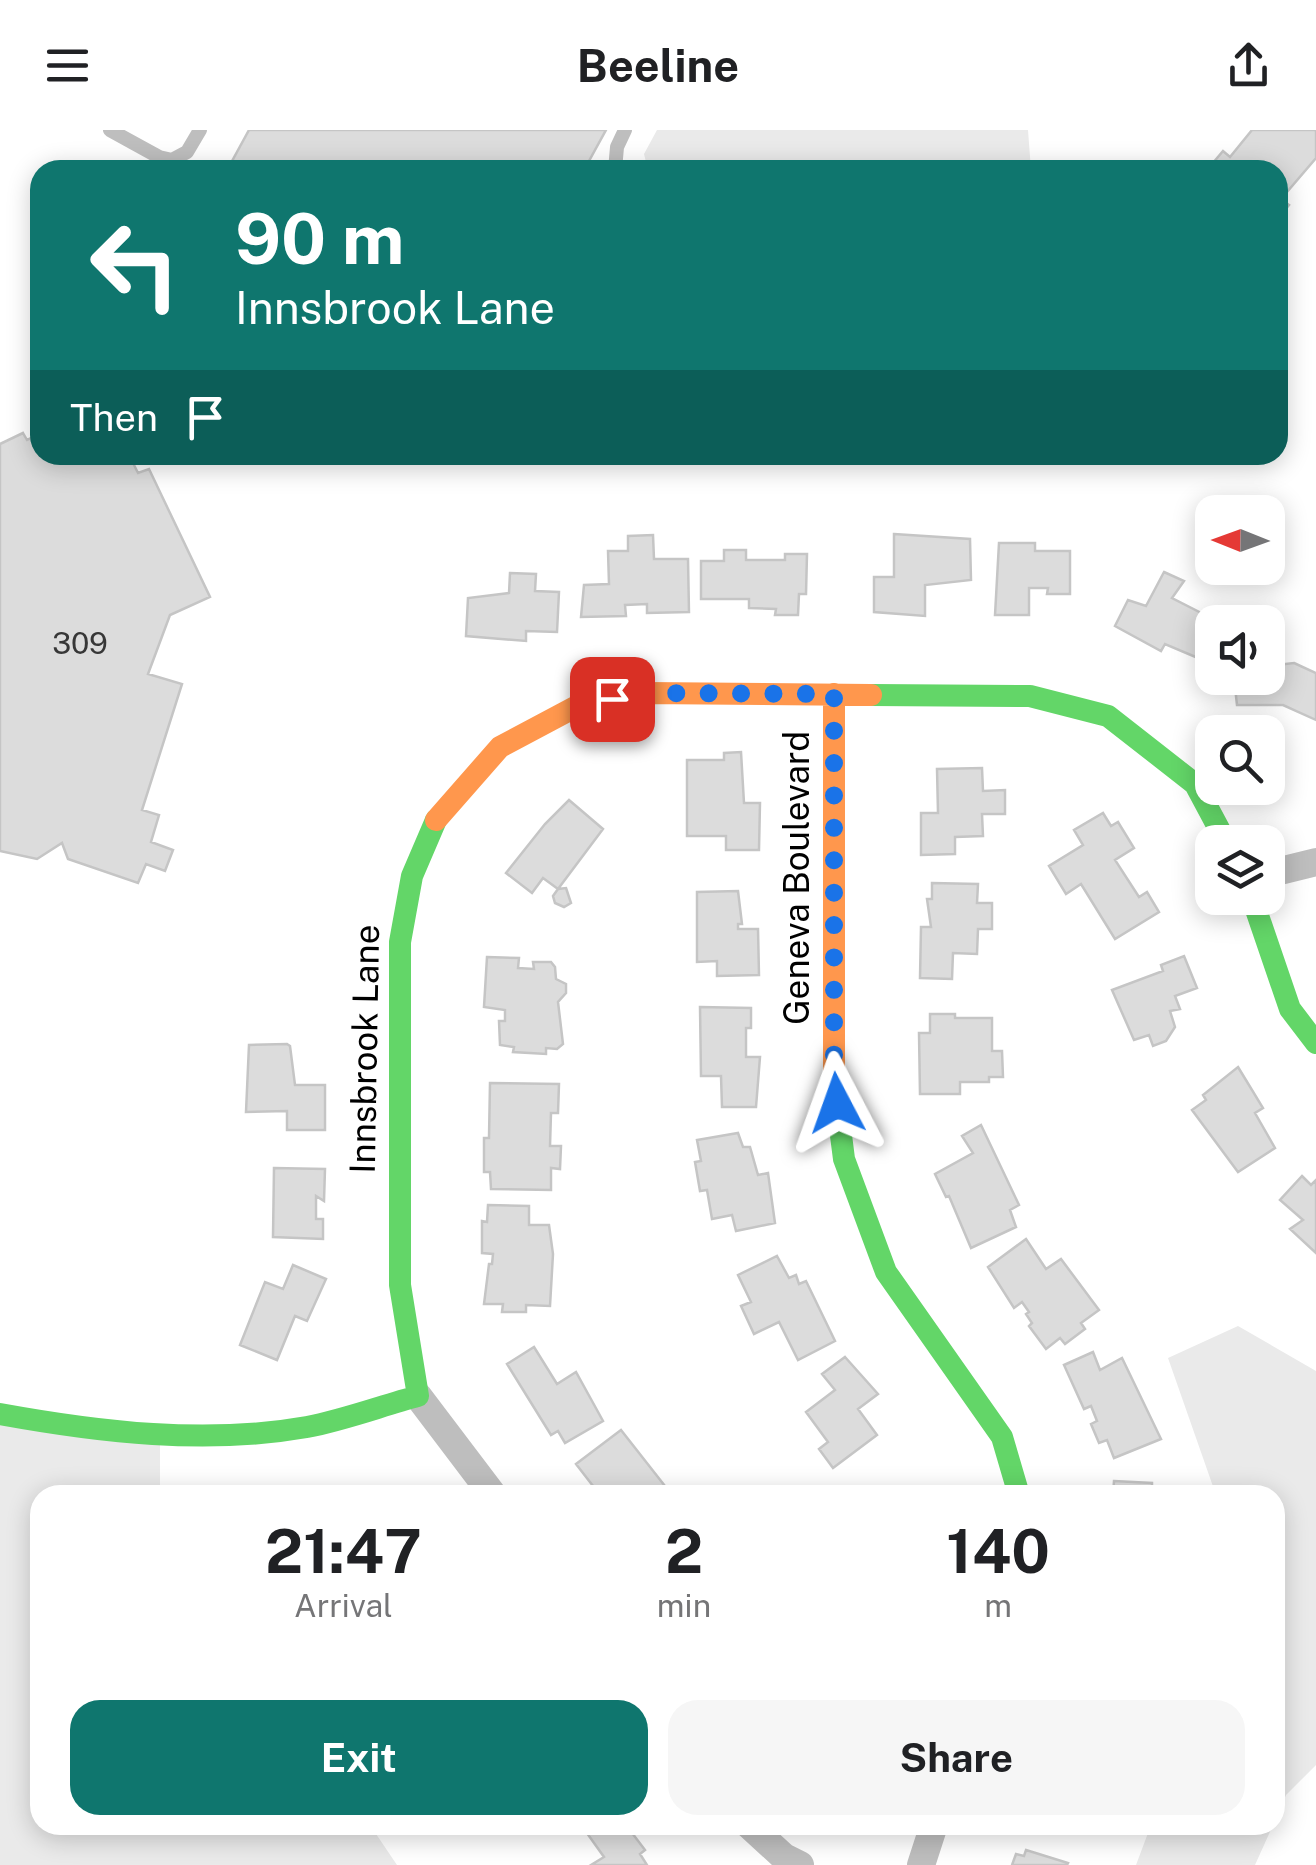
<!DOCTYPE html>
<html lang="en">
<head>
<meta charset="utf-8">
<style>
	:root { --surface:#fff; --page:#f6f6f6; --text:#202124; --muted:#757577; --accent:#0f766e }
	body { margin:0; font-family:"Public Sans",sans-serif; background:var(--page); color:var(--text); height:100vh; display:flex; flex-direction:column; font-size:38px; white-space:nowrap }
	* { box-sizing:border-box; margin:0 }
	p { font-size:32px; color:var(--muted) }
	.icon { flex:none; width:55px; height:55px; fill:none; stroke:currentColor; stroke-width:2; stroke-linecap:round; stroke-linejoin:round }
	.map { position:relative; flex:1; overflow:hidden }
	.drawer { position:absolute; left:30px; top:1355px; width:1255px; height:350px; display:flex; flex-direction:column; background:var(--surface); border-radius:30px; box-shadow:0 5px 25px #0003 }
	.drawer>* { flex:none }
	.top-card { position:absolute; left:30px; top:30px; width:1258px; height:305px; border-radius:30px; box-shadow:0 5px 25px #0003; background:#0f766e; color:#fff; overflow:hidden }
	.needle { width:65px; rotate:271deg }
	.buttons { position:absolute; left:1195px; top:365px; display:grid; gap:20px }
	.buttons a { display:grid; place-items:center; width:90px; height:90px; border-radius:20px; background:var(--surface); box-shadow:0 5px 25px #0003; font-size:50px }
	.pin { position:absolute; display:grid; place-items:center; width:85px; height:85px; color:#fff; margin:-42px; border-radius:20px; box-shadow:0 5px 15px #0006 }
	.me { position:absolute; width:110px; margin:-55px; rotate:356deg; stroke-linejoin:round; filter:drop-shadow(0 0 8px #0008) }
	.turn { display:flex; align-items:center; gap:35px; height:210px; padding:0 40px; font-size:45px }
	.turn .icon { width:130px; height:130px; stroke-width:2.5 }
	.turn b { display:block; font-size:70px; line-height:85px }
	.then { display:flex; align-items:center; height:95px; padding:0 40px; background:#0003; gap:20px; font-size:38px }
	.eta { display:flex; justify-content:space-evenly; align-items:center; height:170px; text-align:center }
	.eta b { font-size:60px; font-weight:700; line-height:70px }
	.primary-button { display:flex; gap:20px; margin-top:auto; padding:20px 40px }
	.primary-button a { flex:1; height:115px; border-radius:30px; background:var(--accent); color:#fff; font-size:40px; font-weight:700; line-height:115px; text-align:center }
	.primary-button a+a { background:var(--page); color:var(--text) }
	header { display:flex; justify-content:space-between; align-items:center; height:130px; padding:0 40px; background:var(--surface); font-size:45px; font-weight:700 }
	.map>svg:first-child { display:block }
</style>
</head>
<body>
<header><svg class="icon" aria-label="menu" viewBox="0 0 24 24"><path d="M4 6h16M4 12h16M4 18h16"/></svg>Beeline<svg class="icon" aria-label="share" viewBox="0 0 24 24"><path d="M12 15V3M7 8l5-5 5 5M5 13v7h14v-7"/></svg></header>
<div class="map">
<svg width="1316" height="1735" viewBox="0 0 1316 1735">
	<rect width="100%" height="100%" fill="#fff"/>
	<path fill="#eaeaea" d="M657 0H1028L1031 40H648L644 24Z
		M1238 1196 1316 1241V1635L1286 1665 1275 1690V1365H1216L1168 1228Z
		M0 1284 160 1304V1365H40V1695H370L397 1735H0Z
		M1151 1695H1273L1255 1735H1136Z"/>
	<path fill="#dcdcdc" stroke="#c5c5c5" stroke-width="2.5" d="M249 0H606L584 40H244L231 33Z
		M1252 0H1316V28L1281 69 1289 75 1278 89V40H1207L1223 21 1230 27Z
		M23 303 27 310 40 304V325H129L138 343 149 339 210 467 170 485 148 544 182 554 142 680 159 685 151 712 173 720 165 741 146 734 138 753 68 729 62 713 37 729 0 721V314Z
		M894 404 970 409 971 450 925 455V486L874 482V447H894Z
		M653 405 654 429H688L689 482 647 483V474L625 475 626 486 581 487 584 455 609 454 608 421H628V406Z
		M999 413H1035V421H1070V464H1047L1048 458H1029V485H995Z
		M724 420H746V430H785V424H807L806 464H799L798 485H775L776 479 749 478V469H701V431H724Z
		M1164 442 1184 451 1172 468 1215 490 1198 528 1165 514 1161 521 1115 496 1128 470 1146 476Z
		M510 443 536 444 535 461 559 462 557 502 526 501V511L466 506 468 468 509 463Z
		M1294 533 1316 543V590L1283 575H1237L1234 548H1268V536Z
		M741 622 744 673H760L759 720H726V706H687V630H724V623Z
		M982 638 983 661 1005 660V684H982L983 706 955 707V724L921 725V683H938L937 639Z
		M569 670 603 699 558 759 543 748 532 763 506 743 545 694Z
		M1103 683 1111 696 1118 692 1134 718 1115 730 1139 767 1147 762 1159 782 1115 809 1081 754 1066 764 1049 736 1083 715 1074 700Z
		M932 753 978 754 977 773H992V799H978L977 824 953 823 952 849 920 848 921 797H931L927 769H932Z
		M566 758 571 773 564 777 555 773 553 766 558 759Z
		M738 761 742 794H738V799H758L759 845 717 846V831L697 832V762Z
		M1184 826 1197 858 1175 866 1180 879 1170 881 1175 897 1166 911 1153 916 1149 905 1134 910 1112 860 1163 841 1161 835Z
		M487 827 519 828 518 838 534 839 533 832H551L555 837 556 849 566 854V863L558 872 563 914 557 919 546 918V924L513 922 514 917 500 915 499 891H505V880L484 877Z
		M700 877 751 878V898H746V927H760L756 977H722L721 946H701Z
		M930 884H955V888H992V921H1002L1003 947H989V952H960V964H920L919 903H930Z
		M287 914 290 916 295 955H325V1000H287V981L246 982 249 915Z
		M1238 937 1263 978 1255 983 1275 1018 1238 1042 1192 980 1206 970 1203 965Z
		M490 953 559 954 558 983H551L550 1016H561L560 1039 551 1038V1060L491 1059 490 1042H484V1008H489Z
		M981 995 1019 1075 1010 1080 1016 1097 971 1118 949 1066 946 1067 935 1044 973 1023 962 1006Z
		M738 1003 743 1017H750L758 1045 768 1043 775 1093 736 1101 732 1085 712 1089 707 1060 700 1061 695 1032 701 1031 697 1010Z
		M274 1038 325 1039 324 1071 316 1066V1089H323V1109L273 1107Z
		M1302 1046 1311 1055 1316 1050V1123L1290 1099 1303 1090 1280 1070Z
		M488 1075 529 1076V1095H549L553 1124 550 1176 526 1175V1182H502L503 1174H484L489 1134H492L493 1124 482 1123V1091L487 1092Z
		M1026 1109 1046 1139 1061 1129 1099 1180 1081 1193 1085 1199 1065 1214 1060 1208 1046 1219 1029 1196 1032 1193 1026 1184 1029 1182 1022 1172 1014 1178 988 1137Z
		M777 1126 789 1148 796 1145 799 1154 806 1151 835 1211 798 1230 779 1192 754 1204 741 1176 751 1172 738 1145Z
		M293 1135 326 1149 307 1191 295 1186 277 1230 240 1215 265 1152 283 1159Z
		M534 1217 557 1254 576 1242 603 1291 565 1313 558 1301 551 1305 507 1234Z
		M1093 1222 1100 1240 1122 1228 1161 1309 1114 1328 1107 1310 1099 1313 1091 1294 1097 1291 1091 1276 1084 1279 1064 1235Z
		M845 1227 878 1264 858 1279 877 1305 833 1338 819 1319 828 1312 806 1282 835 1260 822 1244Z
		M621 1300 672 1365H600L576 1334Z
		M1114 1351 1152 1353V1365H1113Z
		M591 1695H626L645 1720 640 1724 647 1735H591L604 1727 584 1699Z
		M1026 1720 1068 1733 1067 1735H1012L1016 1724 1024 1726Z"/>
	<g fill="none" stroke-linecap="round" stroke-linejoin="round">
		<path stroke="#bebebe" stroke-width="14" d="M110 0 159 27 172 30 187 22 200 0
			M615 40 617 17 625 0"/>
		<path stroke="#bebebe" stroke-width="28" d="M1268 744 1316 732
			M418 1266 493 1365
			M749 1695 784 1727 800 1735
			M921 1735 934 1695"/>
		<path stroke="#63d668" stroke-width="22" d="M871 565 1030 566 1108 586 1195 654 1226 712
			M1252 768 1290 879 1316 913
			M837 974 844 1029 886 1142 1002 1307 1019 1365
			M0 1284C99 1302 206 1315 307 1297 344 1290 381 1276 418 1266L400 1155V812L412 746 436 690"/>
		<path stroke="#ff974d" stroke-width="22" d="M834 564V945L837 974
			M436 690 500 617 579 575 645 563 871 565"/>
	</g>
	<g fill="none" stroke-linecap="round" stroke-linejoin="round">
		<path stroke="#1a73e8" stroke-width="18" stroke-dasharray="0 32.4" d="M612 569 645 563 834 564V945L837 973"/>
	</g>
	<g text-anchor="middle" stroke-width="10" stroke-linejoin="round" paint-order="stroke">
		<g font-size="30" fill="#373737">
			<text x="80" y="524">309</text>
		</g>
		<g font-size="35" fill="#000" stroke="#fff">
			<text transform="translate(797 748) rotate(-90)" y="12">Geneva Boulevard</text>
			<text transform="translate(365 919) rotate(-89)" y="12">Innsbrook Lane</text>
		</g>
	</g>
</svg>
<div class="buttons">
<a><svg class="needle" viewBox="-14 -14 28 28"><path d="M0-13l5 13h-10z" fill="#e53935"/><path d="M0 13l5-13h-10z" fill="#757577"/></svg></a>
<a><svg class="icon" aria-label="sound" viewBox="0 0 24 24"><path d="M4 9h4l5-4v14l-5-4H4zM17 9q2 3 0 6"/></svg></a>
<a><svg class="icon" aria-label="search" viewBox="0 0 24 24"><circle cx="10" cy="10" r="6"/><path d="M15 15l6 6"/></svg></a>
<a><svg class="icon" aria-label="layers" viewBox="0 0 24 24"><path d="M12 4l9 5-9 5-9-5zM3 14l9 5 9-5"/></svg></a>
</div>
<div class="pin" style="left:612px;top:569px;background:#d93025"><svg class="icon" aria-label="arrive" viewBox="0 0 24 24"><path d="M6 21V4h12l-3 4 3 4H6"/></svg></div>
<svg class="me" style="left:837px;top:973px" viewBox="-20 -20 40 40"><path d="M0-17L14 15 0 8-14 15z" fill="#1a73e8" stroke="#fff" stroke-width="4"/></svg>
<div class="top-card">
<div class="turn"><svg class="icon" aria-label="left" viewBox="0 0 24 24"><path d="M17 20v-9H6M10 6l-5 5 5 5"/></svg><div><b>90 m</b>Innsbrook Lane</div></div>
<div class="then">Then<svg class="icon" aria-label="arrive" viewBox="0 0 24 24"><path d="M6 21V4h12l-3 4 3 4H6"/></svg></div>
</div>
<section class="drawer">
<div class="eta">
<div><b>21:47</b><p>Arrival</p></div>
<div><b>2</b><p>min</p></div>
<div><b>140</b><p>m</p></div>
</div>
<div class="primary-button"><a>Exit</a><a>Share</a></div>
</section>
</div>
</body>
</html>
